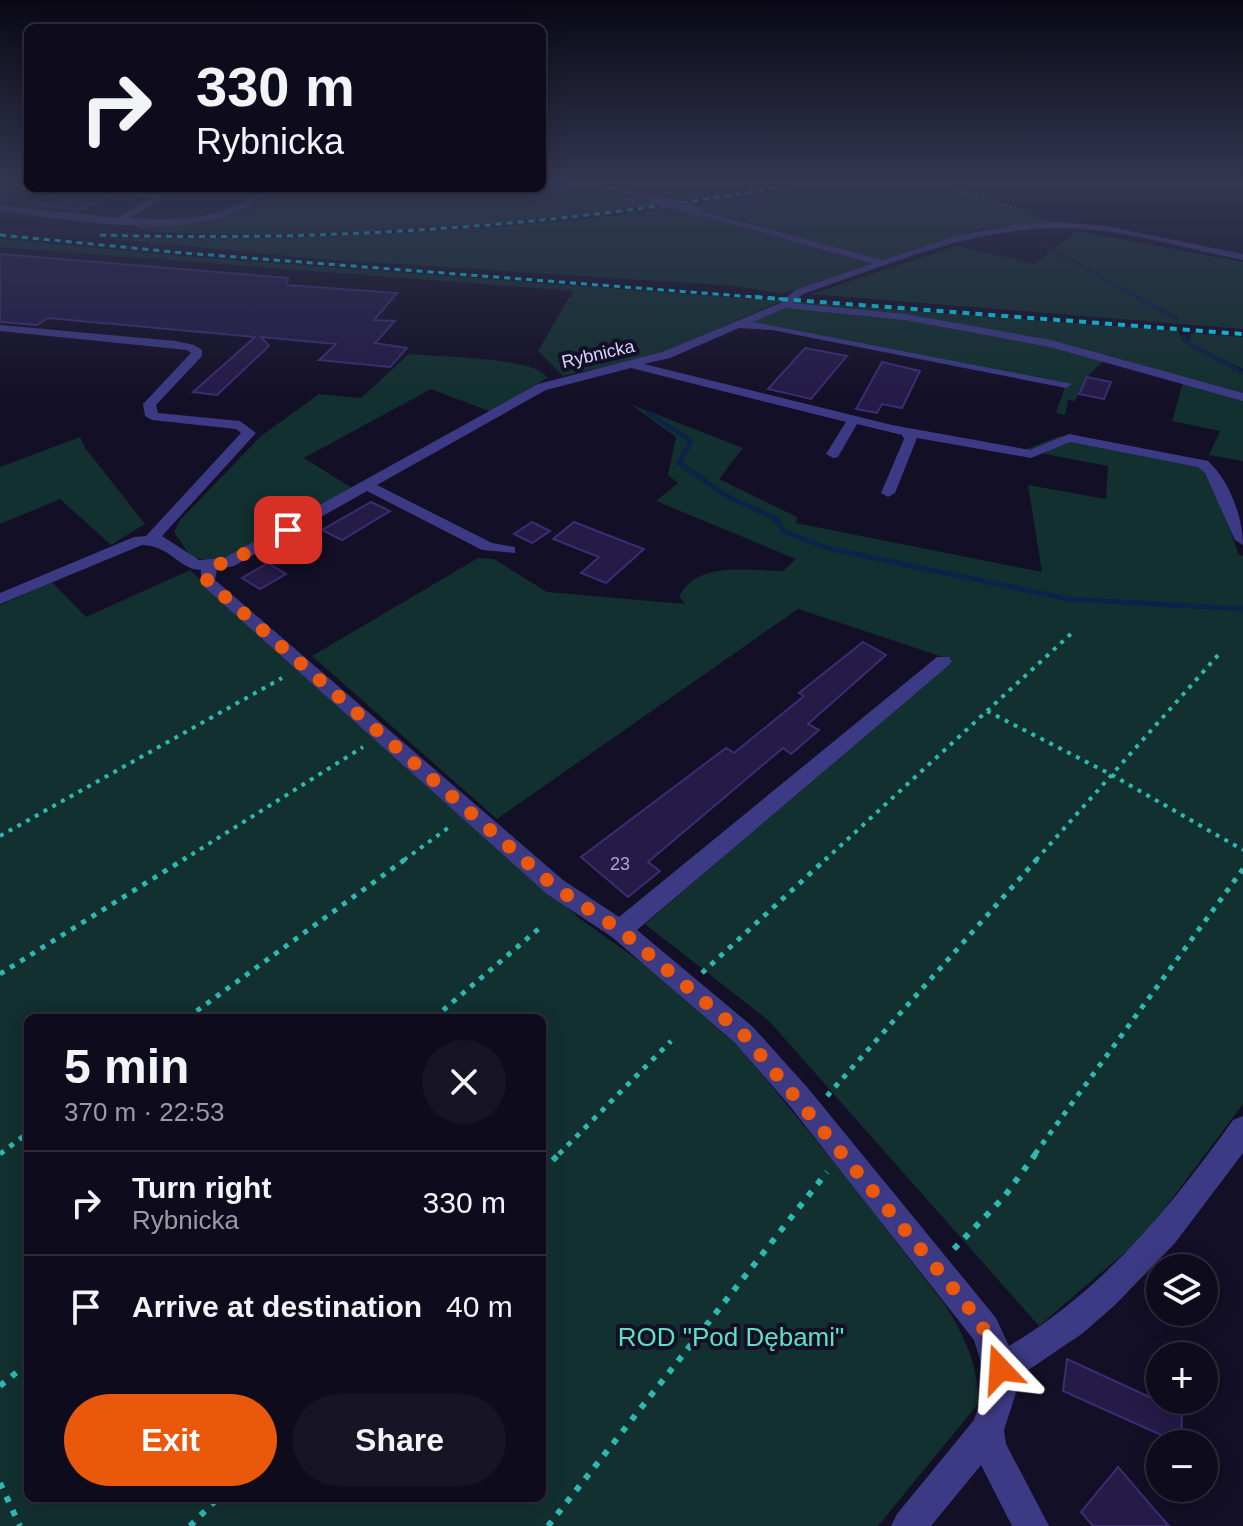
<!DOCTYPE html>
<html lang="en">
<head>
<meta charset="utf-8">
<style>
	:root { --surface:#0e0b1c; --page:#171425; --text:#f1f3f6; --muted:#9b9ba3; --line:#2e2b3b; --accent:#ea580c }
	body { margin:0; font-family:Helvetica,sans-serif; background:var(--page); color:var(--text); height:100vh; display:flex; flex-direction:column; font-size:30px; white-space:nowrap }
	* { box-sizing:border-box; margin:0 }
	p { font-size:26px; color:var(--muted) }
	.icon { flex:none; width:44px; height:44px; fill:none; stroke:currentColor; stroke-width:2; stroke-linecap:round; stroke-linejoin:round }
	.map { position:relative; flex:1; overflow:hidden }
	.details { position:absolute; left:24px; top:1014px; width:522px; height:488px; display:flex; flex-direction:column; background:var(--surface); border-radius:12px; box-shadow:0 4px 20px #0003,0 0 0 2px var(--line) }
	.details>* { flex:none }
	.hud { position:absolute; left:24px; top:24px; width:522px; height:168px; border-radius:12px; box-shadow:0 4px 20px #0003,0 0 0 2px var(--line); background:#0e0b1c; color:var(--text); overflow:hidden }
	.fabs { position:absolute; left:1146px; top:1254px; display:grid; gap:16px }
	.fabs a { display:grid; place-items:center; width:72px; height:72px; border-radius:50%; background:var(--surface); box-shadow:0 4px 20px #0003,0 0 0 2px var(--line); font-size:40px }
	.pin { position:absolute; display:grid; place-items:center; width:68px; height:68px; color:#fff; margin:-34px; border-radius:16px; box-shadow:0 4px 12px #0006 }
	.me { position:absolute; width:88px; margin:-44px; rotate:340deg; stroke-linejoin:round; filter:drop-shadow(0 0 6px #0008) }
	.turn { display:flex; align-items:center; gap:28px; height:168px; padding:0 40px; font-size:36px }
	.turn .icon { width:104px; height:104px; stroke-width:2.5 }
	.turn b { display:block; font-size:56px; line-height:68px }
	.round { display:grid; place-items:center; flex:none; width:84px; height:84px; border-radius:42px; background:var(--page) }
	.summary { display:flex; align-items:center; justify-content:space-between; height:136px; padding:0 40px }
	h1 { font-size:48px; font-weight:700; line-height:60px }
	.action { display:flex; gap:16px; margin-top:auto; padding:16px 40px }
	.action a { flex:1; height:92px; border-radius:48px; background:var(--accent); color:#fff; font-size:32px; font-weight:700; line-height:92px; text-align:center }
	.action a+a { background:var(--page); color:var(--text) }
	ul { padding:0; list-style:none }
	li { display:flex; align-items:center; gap:24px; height:104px; padding:0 40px; border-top:2px solid var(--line) }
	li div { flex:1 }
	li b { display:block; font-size:30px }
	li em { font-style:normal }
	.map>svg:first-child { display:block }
</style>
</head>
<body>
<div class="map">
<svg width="1243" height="1526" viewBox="0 0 1243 1526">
	<rect width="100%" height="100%" fill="#130f26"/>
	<path fill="#12302f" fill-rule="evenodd" d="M542 183H583L662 204C493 229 319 238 148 232L129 224C176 224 243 227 276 188H542Z
		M600 183H780L673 202Z
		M813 183H945L1053 223 979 229 882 260 691 207Z
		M679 208 873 265 782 294 736 286 322 259 100 238C294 241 486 233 679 208Z
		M1076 231 1243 262V329L811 294 957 246 1035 264Z
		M0 239 182 256 782 301 654 356 563 376 538 351 573 291 0 247Z
		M797 302 1178 331 1183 341 1243 375V461L1209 455 1220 431 1172 421 1184 379 1108 356 1087 377 1075 401 1068 400 1065 415 1056 413 1066 384 746 324Z
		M1191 333 1243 337V369L1188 343Z
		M409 354C434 357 539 357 547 378L491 412 431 389 304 458 352 488 217 562 191 557 174 532 180 520 261 436 319 394 361 398Z
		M630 404 743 448 719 479 797 517 796 523 1042 572 1028 485 1106 499 1108 466 1024 450 1060 436 1206 461 1239 555 1243 556V1104L1144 1236 1039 1326 769 1021 645 924 952 660 798 609 497 819 312 656 478 558 494 559 547 592 685 604 679 597C697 560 748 571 783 571L796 559 656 501 678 483 668 475 676 437Z
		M80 437 86 449 145 524 111 545 60 499 0 524V467Z
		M190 570 579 918 645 965 739 1047 843 1173 946 1306C964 1335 980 1369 978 1404L878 1526H0V605L52 582 86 617ZM28 1018H542V1498H28Z"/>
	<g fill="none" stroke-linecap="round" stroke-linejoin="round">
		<path stroke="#0c2248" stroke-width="3" d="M1042 244 1140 299"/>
		<path stroke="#0c2248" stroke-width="4" d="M1137 297 1177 319
			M1184 337 1188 343 1243 373
			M648 413 691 441 690 444"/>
		<path stroke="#0c2248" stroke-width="5" d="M691 442 679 463 727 496 776 519 783 531 827 548 1068 599 1243 609"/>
	</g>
	<path fill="#241b47" stroke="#3b2d73" stroke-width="2" d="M64 189 109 196 79 210 27 204Z
		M0 254 288 278 287 285 397 293 374 320 395 321 375 343 407 348 390 367 319 360 336 344 261 337 269 346 217 395 193 392 255 337 48 318 37 325 0 322Z
		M805 348 847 356 811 399 768 389Z
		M882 362 920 371 902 408 882 404 877 413 856 409Z
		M1087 377 1111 382 1104 399 1079 394Z
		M371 502 390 511 342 540 322 530Z
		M532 522 550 531 532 543 514 534Z
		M574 522 597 531 644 549 606 583 581 573 599 557 553 539Z
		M268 563 286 574 260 589 242 578Z
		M863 642 886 655 808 724 819 730 791 754 783 748 648 862 660 871 628 897 581 857 726 748 734 753 804 696 799 693Z
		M1067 1359 1182 1412 1181 1444 1063 1391Z
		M1118 1467 1153 1508 1169 1526H1093L1081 1512Z"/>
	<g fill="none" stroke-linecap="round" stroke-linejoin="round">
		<path stroke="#2fb8b0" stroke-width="2" stroke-dasharray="2 3" stroke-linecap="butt" d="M950 183 962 191 1024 211"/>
		<path stroke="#2fb8b0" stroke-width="4" stroke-dasharray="4 6" stroke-linecap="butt" d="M987 711 1112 775 1243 850
			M0 836 282 678
			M183 860 363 747
			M404 860 448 828
			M825 860 1074 631
			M1036 860 1219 654"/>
		<path stroke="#2fb8b0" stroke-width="5" stroke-dasharray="5 7" stroke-linecap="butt" d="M702 973 827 858
			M0 974 186 858
			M187 1018 407 858
			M434 1018 542 926
			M827 1096 1038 858
			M0 1154 28 1133
			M559 1154 671 1041
			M1035 1154 1243 869"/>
		<path stroke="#2fb8b0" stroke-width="6" stroke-dasharray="6 9" stroke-linecap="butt" d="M542 1171 561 1152
			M954 1249 1004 1197 1037 1152
			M0 1386 28 1363
			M0 1483 20 1526
			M190 1526 218 1498
			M548 1526 827 1172"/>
		<path fill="#3d3a85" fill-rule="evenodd" d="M587 183H602L658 199 654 202Z
			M113 188 163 195V199L129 218C177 221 227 220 265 188H274C215 249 76 220 0 211V205L117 218 152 198Z
			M694 209 883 260 956 236 1019 224 1059 222 1105 226 1243 254V260C1183 248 1118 227 1056 228 968 229 885 266 803 294L793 303 905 314 1051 340 1243 393V401L1050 347 905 320 785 308 753 322 1072 384 1066 388 772 330 739 328 670 358 644 364 892 425 1030 450 1069 434 1208 461C1229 480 1243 517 1243 545L1235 540 1205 473 1198 467 1070 442 1031 458 917 438 895 493 888 497 881 493 904 439 902 435 857 424 838 457 833 458 826 454 846 422 631 368 546 390 377 485 492 543 515 547V553L482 550 367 491 234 566 217 569 215 580 563 880 619 917 937 657H949L952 661 949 665 637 930 753 1027 807 1087 996 1318 1009 1346C1102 1291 1171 1207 1233 1120L1243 1116V1153L1175 1243 1115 1305 1083 1333 1018 1377 1019 1383 1004 1430 1006 1444 1049 1526H1012L981 1465 931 1526H891L897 1514 974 1420 987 1383 974 1340 789 1105 735 1043 612 937 547 894 201 584V570C178 569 171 546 142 545L0 604V593L134 537 146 536 241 433 236 429 152 420 145 416 143 404 191 353 187 350 0 331V325L176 341 194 345 202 350V356L156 405 158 413 240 421 256 433 162 536 199 560 224 558 538 384 662 352 780 303 795 290 872 264 694 213Z"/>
		<path stroke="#00e5ff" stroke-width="3" stroke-dasharray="6 5" stroke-linecap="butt" d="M0 235 184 253 781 299
			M100 235C337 242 568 226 801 183"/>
		<path stroke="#00e5ff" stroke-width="4" stroke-dasharray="7 6" stroke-linecap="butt" d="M755 297 1243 334"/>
		<path stroke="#3d3a85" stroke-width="10" d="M654 199 697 211"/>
	</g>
	<linearGradient id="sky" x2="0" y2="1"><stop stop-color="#0a0815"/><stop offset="0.46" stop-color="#333752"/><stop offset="1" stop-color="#333752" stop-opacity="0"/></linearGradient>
	<rect width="1243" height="397" fill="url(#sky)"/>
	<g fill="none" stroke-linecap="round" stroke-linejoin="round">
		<path stroke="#ea580c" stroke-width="14" stroke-dasharray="0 25.2" d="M288 530 231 561 209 567 207 581 555 887 620 930 744 1035 966 1304 992 1341 1000 1369"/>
	</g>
	<g text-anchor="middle" stroke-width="8" stroke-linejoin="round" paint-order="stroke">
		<g font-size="18" fill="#d9d4ff" stroke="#130f26">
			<text transform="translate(598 354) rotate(-13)" y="6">Rybnicka</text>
		</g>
		<g font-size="18" fill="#aca6d1">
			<text x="620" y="870">23</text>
		</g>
		<g font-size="26" fill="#5fe0c0" stroke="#130f26">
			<text x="731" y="1346">ROD "Pod Dębami"</text>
		</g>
	</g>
</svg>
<div class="fabs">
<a><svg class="icon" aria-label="layers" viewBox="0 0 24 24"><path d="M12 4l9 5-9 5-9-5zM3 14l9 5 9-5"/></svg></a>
<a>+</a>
<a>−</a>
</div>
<div class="pin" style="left:288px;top:530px;background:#d93025"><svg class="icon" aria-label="arrive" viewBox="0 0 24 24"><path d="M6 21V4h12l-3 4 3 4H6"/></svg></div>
<svg class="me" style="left:1000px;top:1369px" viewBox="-20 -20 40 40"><path d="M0-17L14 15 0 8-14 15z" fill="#ea580c" stroke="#fff" stroke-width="4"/></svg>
<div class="hud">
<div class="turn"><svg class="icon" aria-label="right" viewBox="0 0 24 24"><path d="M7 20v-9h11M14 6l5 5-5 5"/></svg><div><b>330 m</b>Rybnicka</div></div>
</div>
<section class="details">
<div class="summary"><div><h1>5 min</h1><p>370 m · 22:53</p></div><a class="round"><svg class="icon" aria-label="close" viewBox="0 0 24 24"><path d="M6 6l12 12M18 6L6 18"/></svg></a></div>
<ul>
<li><svg class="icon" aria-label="right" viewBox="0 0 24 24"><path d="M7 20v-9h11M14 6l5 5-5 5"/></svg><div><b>Turn right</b><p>Rybnicka</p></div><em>330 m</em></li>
<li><svg class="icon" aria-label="arrive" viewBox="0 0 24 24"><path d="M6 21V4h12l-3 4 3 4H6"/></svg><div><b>Arrive at destination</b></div><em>40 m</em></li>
</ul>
<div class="action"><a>Exit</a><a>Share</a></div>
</section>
</div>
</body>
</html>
